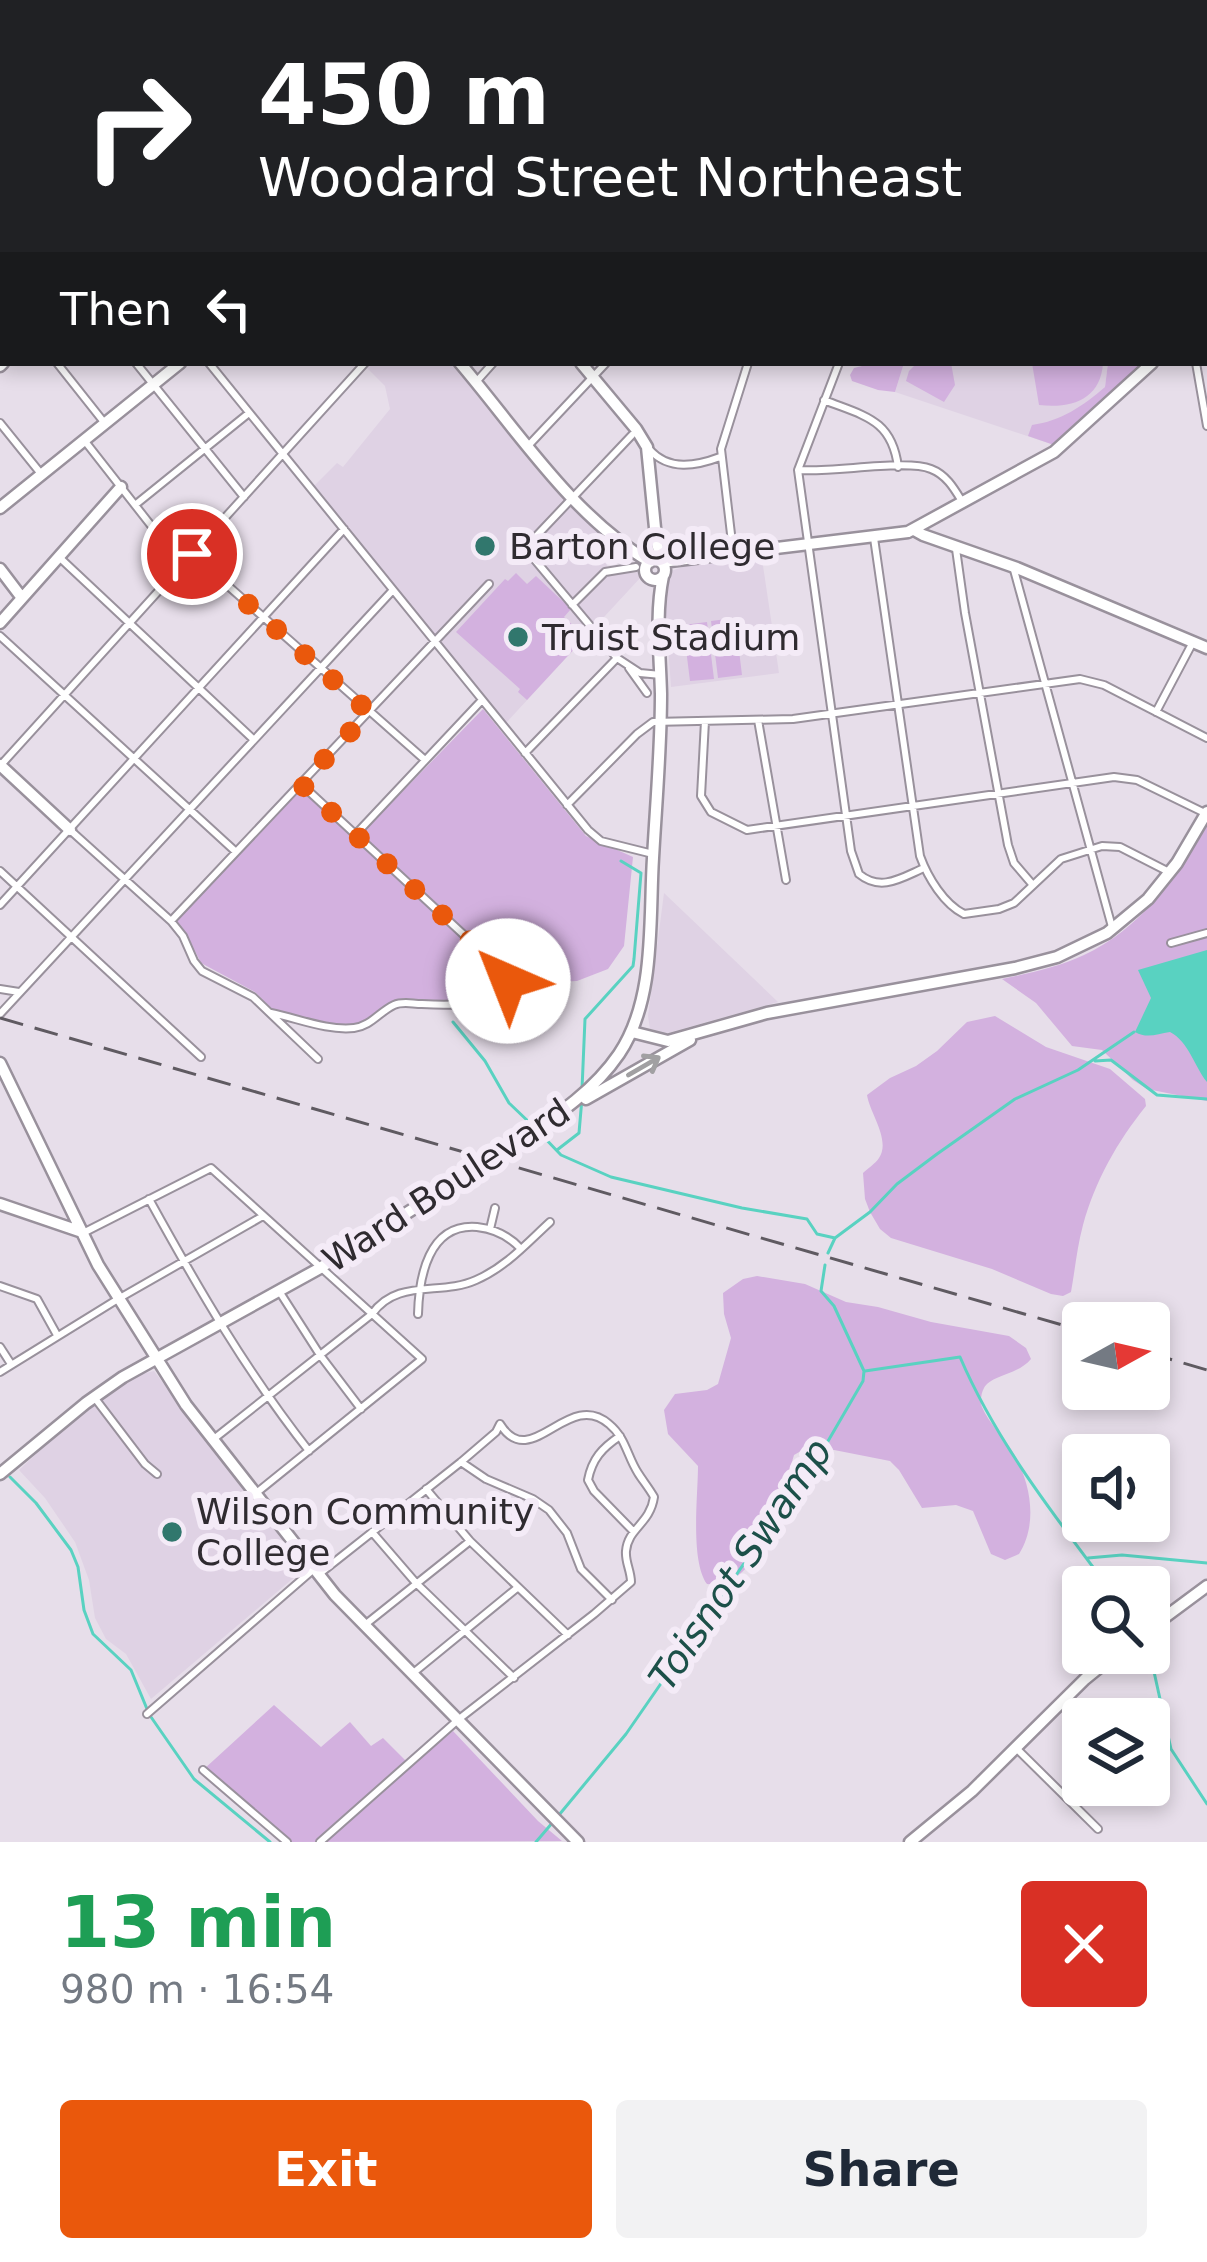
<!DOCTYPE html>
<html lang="en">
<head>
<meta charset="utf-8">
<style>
	:root { --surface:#fff; --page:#f2f2f3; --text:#1f2937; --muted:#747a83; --accent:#ea580c }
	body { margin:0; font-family:"DejaVu Sans",sans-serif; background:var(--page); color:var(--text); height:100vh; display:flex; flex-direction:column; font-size:45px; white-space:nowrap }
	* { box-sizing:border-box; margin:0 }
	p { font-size:39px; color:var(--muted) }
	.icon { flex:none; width:66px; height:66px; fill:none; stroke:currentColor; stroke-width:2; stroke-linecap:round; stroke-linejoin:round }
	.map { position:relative; height:1842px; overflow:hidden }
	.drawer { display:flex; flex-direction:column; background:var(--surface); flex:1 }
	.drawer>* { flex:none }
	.banner { position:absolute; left:0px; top:0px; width:1209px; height:366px; box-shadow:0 6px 18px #0003; background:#202124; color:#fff; overflow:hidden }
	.needle { width:78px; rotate:82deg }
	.buttons { position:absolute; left:1062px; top:1302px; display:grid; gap:24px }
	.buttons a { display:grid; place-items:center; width:108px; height:108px; border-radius:12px; background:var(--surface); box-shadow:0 6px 18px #0003; font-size:60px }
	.pin { position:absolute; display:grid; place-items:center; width:102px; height:102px; color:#fff; margin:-51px; border:6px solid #fff; border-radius:50%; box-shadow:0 3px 12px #0007 }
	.me { position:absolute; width:132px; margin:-66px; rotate:316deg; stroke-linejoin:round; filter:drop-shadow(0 0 9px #0008) }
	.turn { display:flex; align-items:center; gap:42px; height:252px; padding:0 60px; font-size:54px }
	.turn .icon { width:156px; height:156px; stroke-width:2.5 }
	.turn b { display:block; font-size:84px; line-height:102px }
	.then { display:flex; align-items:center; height:114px; padding:0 60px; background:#0003; gap:24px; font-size:45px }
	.round { display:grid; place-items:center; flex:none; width:126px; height:126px; border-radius:12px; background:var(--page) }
	.head { display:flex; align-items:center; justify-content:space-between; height:204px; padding:0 60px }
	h1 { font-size:72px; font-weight:700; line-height:90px; color:#1e9e55 }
	.action { display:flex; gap:24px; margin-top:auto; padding:24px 60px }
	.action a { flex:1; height:138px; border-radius:12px; background:var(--accent); color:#fff; font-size:48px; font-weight:700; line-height:138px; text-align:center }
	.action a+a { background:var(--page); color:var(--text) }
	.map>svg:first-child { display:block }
</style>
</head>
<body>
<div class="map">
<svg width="1207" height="1842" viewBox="0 0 1207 1842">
	<rect width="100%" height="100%" fill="#e7deea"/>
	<path fill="#dfd2e4" d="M370 363H456L616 542 600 550 611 575 639 572 641 577 506 723 313 487 337 463 343 467 390 409 385 386 366 367Z
		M904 363H1108L1105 387 1057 446 895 392Z
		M762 559 779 673 671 687 665 602 667 576 671 571 689 565Z
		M664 893 778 1002 668 1033 650 1029 648 1016Z
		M154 1371 304 1569 151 1699 126 1654 106 1639 95 1618 89 1580 75 1542 45 1498 19 1470 66 1426 112 1391 142 1374Z"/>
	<path fill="#d3b1df" d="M874 363H904L895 392 878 390 852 381 850 375 854 368Z
		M917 363H951L955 385 944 402 906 381 909 371Z
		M1032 363H1103C1101 399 1072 409 1039 405Z
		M1108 363H1144L1057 446 1028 436 1032 425C1061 421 1083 406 1105 387Z
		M516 573 527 584 536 576 571 609 564 617 580 632 571 641 576 647 527 700 518 692 520 689 456 632 505 579 508 581Z
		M735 618 742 675 718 678 711 621Z
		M707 622 714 679 690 681 683 625Z
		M483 709 586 836 633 857 624 946 608 969 577 981 527 983 462 1010 399 1006 379 1021 357 1030 290 1018 273 1010 255 992 201 963 185 931 176 921 302 789 356 839Z
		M1207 826V1101L1147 1089 1133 1080 1102 1050 1072 1046 1036 1003 1002 979C1029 973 1059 967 1084 955 1139 930 1177 877 1207 826Z
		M995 1016 1046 1047 1110 1069 1145 1099 1146 1106C1117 1142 1095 1181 1083 1225 1077 1247 1075 1270 1071 1292L1063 1296 1051 1294 992 1269 891 1238 880 1229 870 1212 865 1199 863 1173C868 1168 875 1164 879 1158 891 1140 870 1114 867 1095L890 1078 916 1066 937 1051 967 1022Z
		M757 1276 805 1284 846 1302 878 1307 931 1322 1009 1336 1026 1348 1031 1359C1018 1375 991 1375 984 1388 981 1393 980 1402 982 1407 989 1424 1005 1438 1014 1454 1031 1484 1038 1524 1019 1554L1005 1560 991 1554 973 1511 956 1505 922 1508 899 1470 890 1461 824 1448 801 1451 794 1455C782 1495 761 1591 707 1584 690 1560 698 1496 698 1466L668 1434 664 1410 675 1394 707 1390 718 1384 731 1338 724 1314 723 1293 743 1279Z
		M274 1705 321 1747 350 1722 371 1746 383 1738 411 1766 453 1731 538 1821 562 1841 283 1842 203 1770Z"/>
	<path fill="#59d2c1" d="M1207 950V1082C1194 1066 1189 1042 1170 1032 1157 1034 1147 1039 1135 1032L1151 998 1138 970Z"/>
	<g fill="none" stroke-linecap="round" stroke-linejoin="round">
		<path stroke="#59d2c1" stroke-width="3" d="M453 1022 485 1061 509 1103 531 1124
			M1095 1061 1111 1060 1157 1095 1207 1099
			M582 1089 585 1019 633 966 634 959 641 873 621 861
			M538 1131 561 1155 611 1177 742 1208 807 1219 817 1234 835 1238
			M557 1150 579 1133 582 1098
			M828 1253 835 1238 870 1212 897 1184 937 1154 1015 1099 1078 1070 1134 1032
			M865 1371 960 1357C996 1441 1053 1514 1108 1587
			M10 1477 36 1503 71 1550 78 1567 84 1610 93 1634 131 1670 147 1709
			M1088 1558 1122 1555 1207 1563
			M1149 1649 1171 1749 1207 1804
			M151 1717 194 1779 270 1842
			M559 1815 626 1734 824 1448 863 1381 864 1371 834 1306 821 1291 825 1265
			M536 1842 553 1822"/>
		<g stroke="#99919c" stroke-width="10">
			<path id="street" d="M78 0 80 3
				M397 0 399 3
				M493 0 495 3
				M597 0 598 3
				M719 0 721 3
				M806 0 808 3
				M909 0 912 3
				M1054 0 1058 3
				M310 3 313 0
				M413 3 417 0
				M528 3 532 0
				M854 3 857 0
				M979 3 982 0
				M1087 3 1089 0
				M1172 3 1174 0
				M1206 30 1207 28
				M0 47 3 51
				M0 169 3 166
				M0 195 3 198
				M0 257 3 254
				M0 291 3 295
				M57 363 103 421
				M136 363 244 497
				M209 363 588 830 601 841 653 854
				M839 363 798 470 851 851 859 874C881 892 901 878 924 868
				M1196 363 1207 426
				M476 382 493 363
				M824 400C864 416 892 419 898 467
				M0 423 42 475
				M632 435 525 548 617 658 640 673 661 675
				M84 440 182 565
				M528 446 606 363
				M650 450C669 471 696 466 720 457
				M798 470C832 473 906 459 931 469 947 475 955 490 963 503
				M135 505 249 413
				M874 538 920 856C928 878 944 904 964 914L999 909 1014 903 1061 859 1102 846 1120 847 1167 871
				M956 549 965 613 1008 845 1014 863 1032 884
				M733 551 721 449 748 363
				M192 554 425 760
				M59 557 253 739
				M1014 570 1112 927
				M572 605 605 572 636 567
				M0 636 236 852
				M629 668 647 693
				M1156 712 1193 642
				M758 720 786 880
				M705 721 701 796 711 812 747 830 1114 777 1137 780 1207 814
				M525 753 617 658
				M0 766 365 363
				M567 805 637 734 653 722 793 719 1080 679 1104 685 1207 738
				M70 830 171 921 183 936 194 961 202 971 253 997 318 1059
				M355 835 482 700
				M0 871 201 1057
				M0 905 344 529
				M171 921 489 584
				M1171 943 1207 933
				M0 989 19 992
				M271 1013C297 1018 327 1031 354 1028 371 1026 379 1012 394 1005 403 1001 412 1004 422 1004 455 1006 483 1007 508 981L505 973 301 784
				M0 1014 393 590
				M149 1199C198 1288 246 1371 309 1451
				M490 1229 495 1208
				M83 1233 211 1168 422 1359 255 1494
				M0 1286 37 1299 57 1335
				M279 1291 320 1355 361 1409
				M418 1314C419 1278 428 1223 477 1227 495 1229 508 1235 520 1248
				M0 1347 11 1364
				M0 1372 118 1299 263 1216
				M94 1397 145 1464 157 1474
				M620 1436C602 1448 592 1459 588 1480L594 1491 634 1532
				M215 1438 372 1314C397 1278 441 1296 476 1280 506 1267 527 1243 550 1222
				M461 1462 486 1479 533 1499 549 1510 567 1533 581 1569 612 1600
				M426 1489 470 1541 568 1635
				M372 1532 416 1583 514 1678
				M318 1575 461 1462 496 1432 500 1424C531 1474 568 1388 609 1424 626 1438 627 1456 638 1473 643 1481 649 1488 654 1497 650 1524 628 1528 626 1551 625 1562 631 1571 631 1582L594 1614 459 1719 320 1842
				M366 1624 470 1541
				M412 1674 517 1588
				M147 1714 314 1569
				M1016 1748 1098 1829
				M203 1770 287 1842"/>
		</g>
		<g stroke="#99919c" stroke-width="15">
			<path id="secondary" d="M164 0 166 3
				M284 0 287 3
				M652 3 657 0
				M1206 311 1207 310
				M460 363C517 430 573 517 650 562
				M581 363 636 429 647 447 656 538 661 561
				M0 366 3 363
				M0 508 180 363
				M914 530 923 535 1017 568 1207 648
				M645 570a10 10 0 1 1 20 0a10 10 0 1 1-20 0Z
				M662 562 908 532 1054 452 1152 363
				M0 569 22 598
				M0 623 121 487
				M0 765 70 830
				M632 1032 668 1041 767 1013 1015 968 1057 957 1107 933 1148 899 1177 863 1207 812
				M0 1063 98 1265 186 1405 335 1595 578 1842
				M586 1099 690 1040
				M501 1153C544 1123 589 1098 619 1054 656 999 649 921 653 858 656 804 661 749 661 694 660 655 655 614 663 576
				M0 1204 82 1232
				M0 1474 86 1403 123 1377 320 1268 473 1171
				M1149 1629 1207 1586
				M910 1842 972 1791 1085 1679 1117 1653"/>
		</g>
		<g stroke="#99919c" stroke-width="16">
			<path id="primary" d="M100 3 103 0
				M0 83 3 81"/>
		</g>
		<use href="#street" stroke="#fff" stroke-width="6"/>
		<use href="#secondary" stroke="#fff" stroke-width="10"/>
		<use href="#primary" stroke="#fff" stroke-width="12"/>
		<path stroke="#5f5a61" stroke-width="3" stroke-dasharray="24 12" stroke-linecap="butt" d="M0 1018 1083 1331
			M1149 1353 1207 1370"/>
		<g stroke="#99919c" stroke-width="15" stroke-linecap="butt">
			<path id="secondary-bridge" d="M473 1171 501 1153"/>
		</g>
		<use href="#secondary-bridge" stroke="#fff" stroke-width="10"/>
	</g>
	<defs><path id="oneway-shaft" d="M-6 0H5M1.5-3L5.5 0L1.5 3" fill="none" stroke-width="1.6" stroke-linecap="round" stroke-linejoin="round" transform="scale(3)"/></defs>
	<use stroke="#a1a0a2" href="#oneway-shaft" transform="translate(644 1066) rotate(-30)"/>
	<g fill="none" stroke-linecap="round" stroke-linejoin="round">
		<path stroke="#ea580c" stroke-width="21" stroke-dasharray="0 37.8" d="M192 554 369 712 301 784 505 973 508 981"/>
	</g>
	<g fill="#31776d" stroke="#f4ebf7" stroke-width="4.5">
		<circle cx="485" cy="546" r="12"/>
		<circle cx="518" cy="637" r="12"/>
		<circle cx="172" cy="1532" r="12"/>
	</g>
	<g text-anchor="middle" stroke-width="12" stroke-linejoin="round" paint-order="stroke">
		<g font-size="36" fill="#2f2b30" stroke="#f4ebf7" text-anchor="start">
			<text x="509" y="559">Barton College</text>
			<text x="542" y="650">Truist Stadium</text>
			<text x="196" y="1524">Wilson Community<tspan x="196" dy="41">College</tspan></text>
		</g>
		<g font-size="36" fill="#2f2b30" stroke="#f4ebf7">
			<text transform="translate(446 1185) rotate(-33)" y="13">Ward Boulevard</text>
		</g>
		<g font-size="39" font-style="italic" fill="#1c5049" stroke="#f4ebf7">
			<text transform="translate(740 1564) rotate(-56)" y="14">Toisnot Swamp</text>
		</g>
	</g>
</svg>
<div class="buttons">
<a><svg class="needle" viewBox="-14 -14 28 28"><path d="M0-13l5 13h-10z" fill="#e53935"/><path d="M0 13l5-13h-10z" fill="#747a83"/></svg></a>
<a><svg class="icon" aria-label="sound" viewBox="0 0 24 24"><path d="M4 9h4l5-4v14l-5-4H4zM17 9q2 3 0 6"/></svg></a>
<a><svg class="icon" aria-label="search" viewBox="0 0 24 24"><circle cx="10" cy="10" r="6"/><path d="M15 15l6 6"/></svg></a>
<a><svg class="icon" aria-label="layers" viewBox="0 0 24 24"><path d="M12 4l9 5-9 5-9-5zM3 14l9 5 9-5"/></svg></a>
</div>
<div class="pin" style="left:192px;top:554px;background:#d93025"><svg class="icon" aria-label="arrive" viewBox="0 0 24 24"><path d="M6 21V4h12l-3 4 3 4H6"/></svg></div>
<svg class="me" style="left:508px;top:981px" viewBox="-20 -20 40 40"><circle r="19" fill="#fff"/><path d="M0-13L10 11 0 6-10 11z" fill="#ea580c"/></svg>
<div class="banner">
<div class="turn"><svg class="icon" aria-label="right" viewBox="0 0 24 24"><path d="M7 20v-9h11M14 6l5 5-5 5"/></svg><div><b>450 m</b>Woodard Street Northeast</div></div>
<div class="then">Then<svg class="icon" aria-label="left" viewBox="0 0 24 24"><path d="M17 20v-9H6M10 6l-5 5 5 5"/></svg></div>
</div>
</div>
<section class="drawer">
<div class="head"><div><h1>13 min</h1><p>980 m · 16:54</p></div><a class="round" style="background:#d93025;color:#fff"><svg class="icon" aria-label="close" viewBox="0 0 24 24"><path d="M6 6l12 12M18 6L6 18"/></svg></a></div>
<div class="action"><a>Exit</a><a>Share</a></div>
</section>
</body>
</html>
